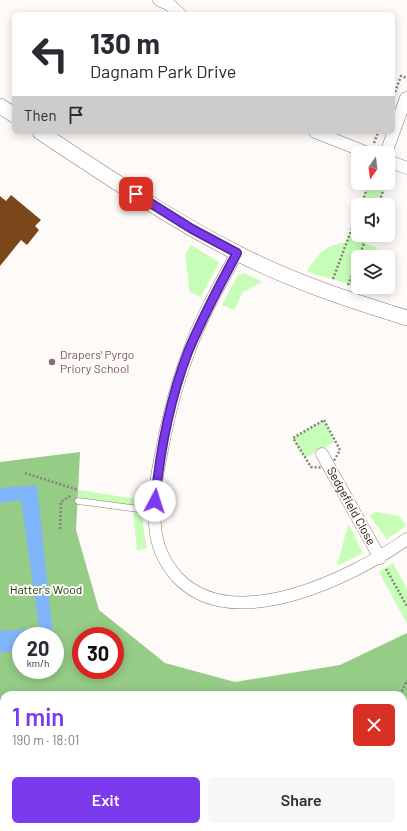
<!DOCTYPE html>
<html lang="en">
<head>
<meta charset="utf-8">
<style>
	:root { --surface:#fff; --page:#f7f7f7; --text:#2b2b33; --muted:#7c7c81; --accent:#7c3aed }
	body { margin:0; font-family:Barlow,sans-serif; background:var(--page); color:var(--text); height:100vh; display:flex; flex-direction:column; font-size:15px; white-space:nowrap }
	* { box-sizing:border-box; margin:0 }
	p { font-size:13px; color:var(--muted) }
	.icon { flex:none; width:22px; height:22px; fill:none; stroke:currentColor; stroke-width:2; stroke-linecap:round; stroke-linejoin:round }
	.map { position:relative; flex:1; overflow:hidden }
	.drawer { position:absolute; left:0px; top:691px; width:407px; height:140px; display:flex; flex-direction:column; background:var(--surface); border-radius:12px 12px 0 0; box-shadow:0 2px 10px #0003 }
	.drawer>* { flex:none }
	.banner { position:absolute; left:12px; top:12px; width:383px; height:122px; border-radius:6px; box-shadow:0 2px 10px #0003; background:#fff; color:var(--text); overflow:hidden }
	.needle { width:26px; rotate:194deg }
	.tools { position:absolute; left:351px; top:146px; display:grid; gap:8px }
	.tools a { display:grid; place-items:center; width:44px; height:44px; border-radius:6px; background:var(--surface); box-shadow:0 2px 10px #0003; font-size:20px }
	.speed { position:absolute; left:12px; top:627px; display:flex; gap:8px; font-size:20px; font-weight:700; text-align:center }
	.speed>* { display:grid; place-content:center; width:52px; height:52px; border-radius:50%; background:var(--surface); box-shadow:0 2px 10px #0003; line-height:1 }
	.speed small { font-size:10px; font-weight:400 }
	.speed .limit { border:6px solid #d22; background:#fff; color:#111 }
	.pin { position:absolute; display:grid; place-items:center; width:34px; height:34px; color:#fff; margin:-17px; border-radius:8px; box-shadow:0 2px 6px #0006 }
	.me { position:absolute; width:44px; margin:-22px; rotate:5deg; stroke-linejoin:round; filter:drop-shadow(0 0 3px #0008) }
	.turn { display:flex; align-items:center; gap:14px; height:84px; padding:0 12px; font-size:18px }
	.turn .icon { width:52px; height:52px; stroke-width:2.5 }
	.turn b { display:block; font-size:28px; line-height:34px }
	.then { display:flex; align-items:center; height:38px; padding:0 12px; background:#0003; gap:8px; font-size:15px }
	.round { display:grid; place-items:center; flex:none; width:42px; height:42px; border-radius:6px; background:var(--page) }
	.head { display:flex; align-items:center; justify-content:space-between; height:68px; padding:0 12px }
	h1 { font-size:24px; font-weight:600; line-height:30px; color:var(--accent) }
	.primary-button { display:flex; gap:8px; margin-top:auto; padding:8px 12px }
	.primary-button a { flex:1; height:46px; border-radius:6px; background:var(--accent); color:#fff; font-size:16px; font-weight:600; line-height:46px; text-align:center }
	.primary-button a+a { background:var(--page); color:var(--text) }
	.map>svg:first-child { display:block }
</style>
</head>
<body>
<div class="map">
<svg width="407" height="831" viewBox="0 0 407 831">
	<rect width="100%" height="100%" fill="#fefaf7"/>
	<path fill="#c6fdb7" d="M369 183H386L378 205H361Z
		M358 212V235H367L364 243 377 248 375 257H358V287H367L366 289 314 274 307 271C320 253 323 246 347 242Z
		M191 245 219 262 201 297 190 292 185 255Z
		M244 273 262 282 243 292 234 310 222 305 238 275Z
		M324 420 335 442 305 458 293 438Z
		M78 490 143 500V527L147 548 137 551 133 507 78 501Z
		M376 512 399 516 406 526 387 539 370 516Z
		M349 525 363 553 337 566 348 525Z
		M393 563 407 589V624L379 572Z"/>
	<path fill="#95cc86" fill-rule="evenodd" d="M80 452 76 530 99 610 165 663 235 682 340 665 407 633V831H0V462ZM21 636H55V670H21ZM81 636H115V670H81ZM4 695H403V827H4Z"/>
	<path fill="#81b5f9" d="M37 485 53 636H21V651L0 653V631L39 628 21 500 0 503V488Z
		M4 768V818L0 817V772Z"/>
	<path fill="#794719" d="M11 195 41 220 35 226 39 230 27 245 21 240 0 266V196L6 201Z"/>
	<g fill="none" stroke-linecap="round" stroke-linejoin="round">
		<g stroke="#927f71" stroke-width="7">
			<path id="service" d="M78 501 154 511"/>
		</g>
		<g stroke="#927f71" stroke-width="13">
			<path id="minor" d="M159 0 170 5 180 14
				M315 132 368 153
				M386 153 406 98
				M388 161 407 168
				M237 253C219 286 200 319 188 354 176 385 168 418 162 450 157 474 152 501 155 525 156 545 164 562 177 577 233 637 353 577 407 539
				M322 454 380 558"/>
		</g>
		<g stroke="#927f71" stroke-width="16">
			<path id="tertiary" d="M0 106 14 115
				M40 132C104 174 168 218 237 253 291 281 349 300 407 318"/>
		</g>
		<path stroke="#87817d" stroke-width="2.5" stroke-dasharray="2 2" stroke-linecap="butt" d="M395 92 401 76 407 78
			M374 143 378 132
			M361 205 369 183
			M378 205 386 183
			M359 257 367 235
			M333 279 358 212
			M348 285 358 260
			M324 420 340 450 330 468 311 467 293 438Z
			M25 473 78 490
			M60 529 61 502 70 496
			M386 569 407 606
			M400 695 407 680
			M403 729 407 728
			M102 831 114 827"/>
		<use href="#service" stroke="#fff" stroke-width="6"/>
		<use href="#minor" stroke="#fff" stroke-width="12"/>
		<use href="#tertiary" stroke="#fff" stroke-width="15"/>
	</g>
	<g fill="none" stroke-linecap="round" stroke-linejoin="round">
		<g stroke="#51269a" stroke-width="10">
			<path id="route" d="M136 194 192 229 237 253C219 286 202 318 188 352 170 399 160 451 155 501"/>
		</g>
		<use href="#route" stroke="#7c3aed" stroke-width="7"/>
	</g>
	<circle fill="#8d6e63" stroke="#fefaf7" stroke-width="1.5" cx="52" cy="362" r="4"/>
	<g text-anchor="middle" stroke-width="4" stroke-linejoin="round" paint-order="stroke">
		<g font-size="12" fill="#785e54" stroke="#fefaf7" text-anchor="start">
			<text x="60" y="359">Drapers' Pyrgo<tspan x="60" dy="14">Priory School</tspan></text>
		</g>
		<g font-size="12" fill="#1b140f" stroke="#fefaf7">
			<text transform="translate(351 506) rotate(61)" y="4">Sedgefield Close</text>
		</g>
		<g font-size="12" fill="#143807" stroke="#fefaf7">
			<text x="46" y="594">Hatter's Wood</text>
		</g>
	</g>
</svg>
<div class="tools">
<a><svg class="needle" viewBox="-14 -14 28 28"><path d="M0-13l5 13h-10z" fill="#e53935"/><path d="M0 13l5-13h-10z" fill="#7c7c81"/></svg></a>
<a><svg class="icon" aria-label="sound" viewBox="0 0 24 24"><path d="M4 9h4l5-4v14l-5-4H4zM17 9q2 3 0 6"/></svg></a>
<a><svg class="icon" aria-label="layers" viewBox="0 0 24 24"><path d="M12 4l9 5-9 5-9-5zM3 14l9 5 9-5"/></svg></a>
</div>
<div class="speed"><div>20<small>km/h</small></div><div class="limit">30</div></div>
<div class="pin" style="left:136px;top:194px;background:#d93025"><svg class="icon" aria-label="arrive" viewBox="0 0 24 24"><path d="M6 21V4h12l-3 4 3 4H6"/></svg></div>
<svg class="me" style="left:155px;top:501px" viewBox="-20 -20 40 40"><circle r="19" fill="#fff"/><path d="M0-13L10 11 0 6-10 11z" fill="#7c3aed"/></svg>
<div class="banner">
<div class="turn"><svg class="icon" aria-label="left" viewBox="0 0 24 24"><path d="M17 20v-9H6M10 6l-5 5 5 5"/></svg><div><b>130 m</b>Dagnam Park Drive</div></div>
<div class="then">Then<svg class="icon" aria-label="arrive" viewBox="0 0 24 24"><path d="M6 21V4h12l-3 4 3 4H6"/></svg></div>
</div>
<section class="drawer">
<div class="head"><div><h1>1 min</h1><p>190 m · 18:01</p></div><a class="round" style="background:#d93025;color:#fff"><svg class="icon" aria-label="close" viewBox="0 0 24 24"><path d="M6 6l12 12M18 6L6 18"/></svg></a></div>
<div class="primary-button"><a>Exit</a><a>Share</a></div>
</section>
</div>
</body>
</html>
